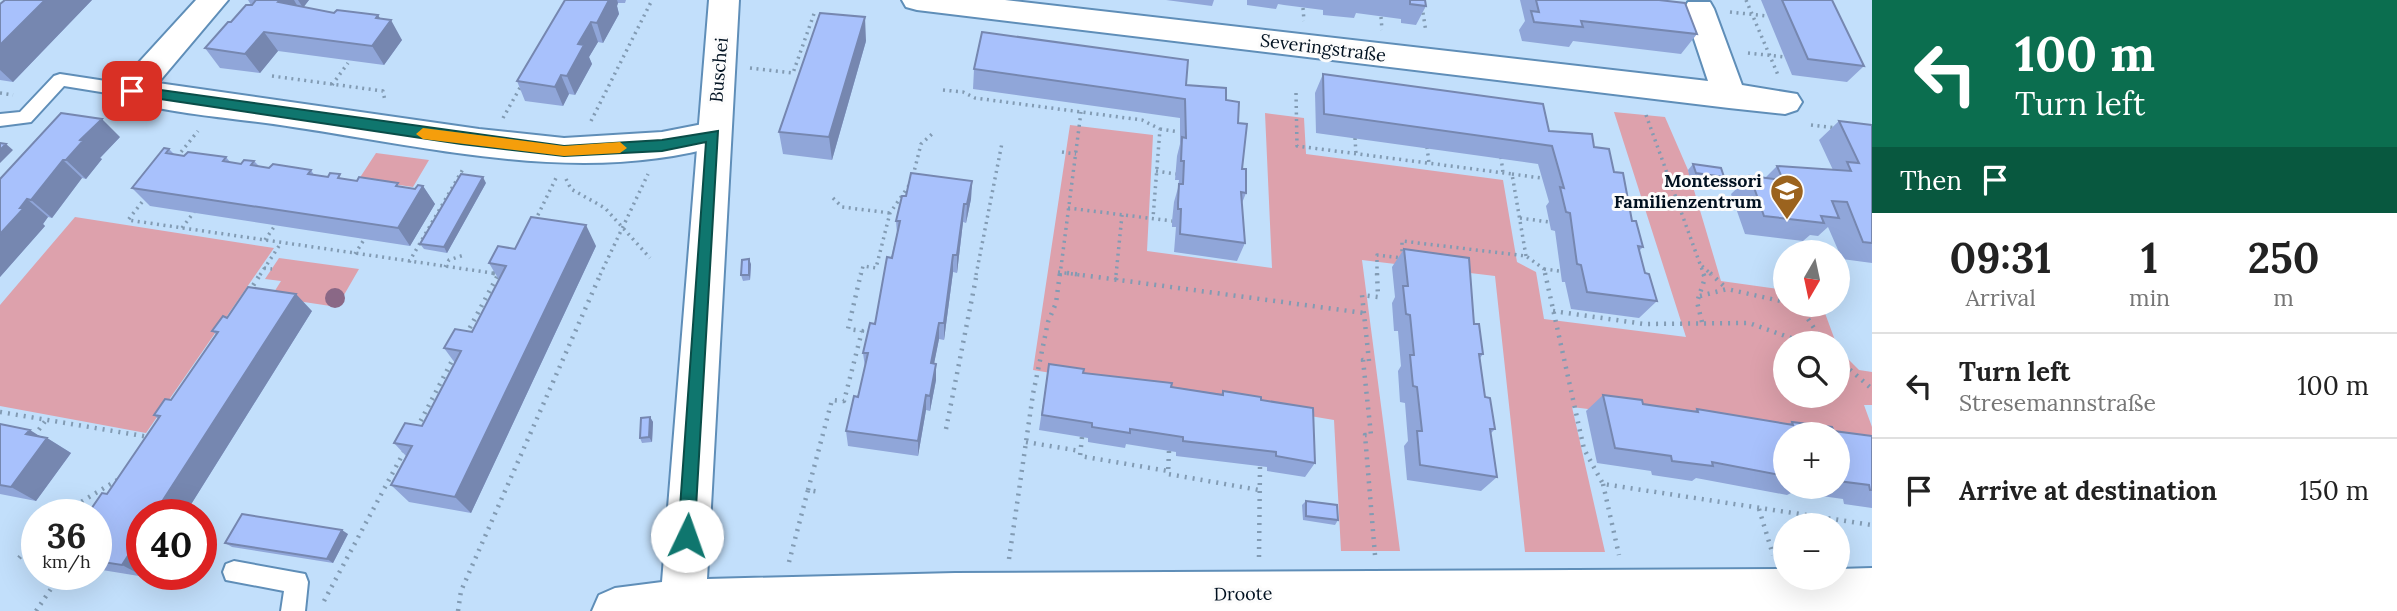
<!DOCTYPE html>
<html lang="en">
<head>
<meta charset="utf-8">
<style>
	:root { --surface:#fff; --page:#f6f6f6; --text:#222; --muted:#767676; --line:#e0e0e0 }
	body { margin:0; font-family:Lora,serif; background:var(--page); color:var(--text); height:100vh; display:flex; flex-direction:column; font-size:26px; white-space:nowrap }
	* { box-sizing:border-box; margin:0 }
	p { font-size:23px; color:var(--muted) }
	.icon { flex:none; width:38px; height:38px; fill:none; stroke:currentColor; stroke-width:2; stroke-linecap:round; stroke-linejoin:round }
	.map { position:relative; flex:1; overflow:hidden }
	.side { display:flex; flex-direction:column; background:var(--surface); width:525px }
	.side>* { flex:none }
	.guide { background:#0b6e4f; color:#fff; overflow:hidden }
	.needle { width:46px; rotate:189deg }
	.controls { position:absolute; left:1773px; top:240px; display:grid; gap:14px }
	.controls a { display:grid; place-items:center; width:77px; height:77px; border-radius:50%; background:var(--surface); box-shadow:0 7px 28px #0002; font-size:35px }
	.speed { position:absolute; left:21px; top:499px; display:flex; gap:14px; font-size:35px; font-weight:700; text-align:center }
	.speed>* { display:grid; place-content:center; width:91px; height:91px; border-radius:50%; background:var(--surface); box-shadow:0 7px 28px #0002; line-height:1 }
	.speed small { font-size:18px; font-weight:400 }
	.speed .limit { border:10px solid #d22; background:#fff; color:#111 }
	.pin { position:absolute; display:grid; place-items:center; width:60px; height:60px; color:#fff; margin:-30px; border-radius:14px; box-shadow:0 4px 10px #0006 }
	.me { position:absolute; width:77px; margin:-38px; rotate:3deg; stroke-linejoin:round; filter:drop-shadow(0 0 5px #0008) }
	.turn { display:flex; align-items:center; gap:24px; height:147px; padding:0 28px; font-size:32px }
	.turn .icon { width:91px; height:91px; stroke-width:2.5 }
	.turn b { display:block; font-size:49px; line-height:60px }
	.then { display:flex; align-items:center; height:66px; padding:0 28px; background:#0003; gap:14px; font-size:26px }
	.eta { display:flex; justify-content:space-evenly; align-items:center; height:119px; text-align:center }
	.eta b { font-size:42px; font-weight:700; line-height:49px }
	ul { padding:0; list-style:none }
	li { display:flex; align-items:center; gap:21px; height:105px; padding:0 28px; border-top:2px solid var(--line) }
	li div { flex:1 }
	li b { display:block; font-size:26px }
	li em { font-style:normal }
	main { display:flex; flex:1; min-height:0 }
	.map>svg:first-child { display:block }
</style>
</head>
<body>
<main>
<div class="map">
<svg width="1872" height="611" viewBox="0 0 1872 611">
	<rect width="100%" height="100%" fill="#c2dffb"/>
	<path fill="#dda1ac" d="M1614 112 1665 117 1688 170 1721 281 1785 290V304L1822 305 1836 343H1785V396H1838V349L1859 370 1872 372V405H1864L1872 427V444L1838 434H1788L1572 407 1605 552H1525L1495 276 1362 260 1400 551H1341L1334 420 1033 370 1070 125 1153 135 1147 251 1272 268 1265 113 1304 118 1306 154 1503 180 1517 262 1536 272 1544 319 1686 337Z
		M376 153 429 160 413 187 359 179Z
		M75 217 274 248 146 433 0 406V305Z
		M279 258 359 269 337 307 271 297 281 281 265 279Z"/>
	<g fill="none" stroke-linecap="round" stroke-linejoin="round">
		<g stroke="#5f8eb8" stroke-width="4">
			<path id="lane" d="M60 74 132 85 140 91 132 97 64 86 31 122 0 126V114L20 112 54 76Z
				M234 561 305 574 308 582 305 611H281L284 591 226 580 223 572 226 564Z"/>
		</g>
		<g stroke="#5f8eb8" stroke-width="4">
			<path id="street" d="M196 0H228L158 83 479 129 564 138 662 132 713 122 725 126 730 135 725 144C585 186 434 148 293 127 237 118 175 115 120 99L116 91 120 83Z
				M902 0H1005L1708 81 1684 9 1688 2H1710L1714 9 1742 85 1797 94 1802 102 1797 110 1785 114 1729 108 917 10 906 7Z"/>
		</g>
		<g stroke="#5f8eb8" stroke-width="4">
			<path id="secondary" d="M709 0H739L707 579 955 573 1785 569V578H1838V569L1872 568V611H592L599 595 615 588 662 582Z"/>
		</g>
		<path stroke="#829bb3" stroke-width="3.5" stroke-dasharray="2 4.5" stroke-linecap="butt" d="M1421 0 1426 32
			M1746 0 1778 75
			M1303 8 1304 21
			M1730 12 1767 16
			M1381 17 1382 30
			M1748 53 1785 57
			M750 68 793 73 815 11
			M272 76 383 91 385 101
			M332 85 348 63
			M943 90 963 92 975 98 1142 120 1160 129 1153 218
			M0 93 13 95
			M1296 93 1297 146 1512 174 1526 256
			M1646 115 1704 275
			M503 118 521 86
			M591 121 652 0
			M1811 125 1836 128
			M1160 129 1179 132
			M1355 138 1356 154
			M1427 147 1429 163
			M1062 152 1076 154
			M177 157 198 131
			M1501 157 1503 173
			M1156 171 1176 174
			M1512 174 1541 178
			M913 176 921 144 932 134
			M566 179 571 189 605 208 650 258
			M146 197 128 220 499 274
			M833 198 842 207 890 213
			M1068 208 1172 221
			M1520 218 1549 222
			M535 221 556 178
			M182 228 194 212
			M265 240 276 224
			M355 254 365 238
			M409 262 463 169
			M1702 266 1712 275
			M445 267 449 260 464 255
			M264 268 272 269
			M1544 269 1559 271
			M1058 272 1080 275
			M260 275 281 243
			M600 275 648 174
			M861 275 863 266 876 268 890 213 910 184
			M976 275 1002 143
			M1060 275 1081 112
			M1116 275 1122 215
			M1377 275V255L1402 258V241L1526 256 1544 269 1545 275"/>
		<path stroke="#829bb3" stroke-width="4.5" stroke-dasharray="2 6" stroke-linecap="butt" d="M493 273 499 274
			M1067 273 1364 313
			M1545 273 1584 449 1603 484 1872 525
			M1710 273 1726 288
			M1116 280 1117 273
			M249 292 261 273
			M1700 296 1727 289 1785 302
			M1790 304 1804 313 1824 343
			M1553 311 1644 324 1749 323 1805 343
			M1702 322 1697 302 1705 278 1703 273
			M466 335 498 275
			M1838 359 1872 389
			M0 412 149 437
			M417 428 455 355
			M946 429 977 273
			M34 436 46 420
			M1082 437 1080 456 1168 471
			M1026 442 1080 451
			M1169 451 1168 474 1259 490
			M1603 484 1619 555
			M808 490 832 400 844 401 862 331 848 329 861 273
			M1759 509 1773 555
			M61 514 119 479
			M1375 555 1365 435H1371L1363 360 1369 361 1362 295 1378 297 1377 273
			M1259 557 1260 466
			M19 558 37 536
			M1009 559 1033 394 1048 322 1056 303 1060 273
			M789 562 808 490 820 492
			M324 601 406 448
			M36 611 61 574
			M458 611 461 591 601 273"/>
		<use href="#lane" fill="#fff" fill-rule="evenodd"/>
		<use href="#street" fill="#fff" fill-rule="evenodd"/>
		<use href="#secondary" fill="#fff" fill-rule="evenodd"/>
	</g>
	<circle fill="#8a6886" cx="335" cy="298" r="10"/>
	<path fill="#90a6d9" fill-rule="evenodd" d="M5 0H92L13 82 0 80V4Z
		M248 0H309L303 7 334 13 380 19 402 40 384 65 278 51 260 73 220 68 205 48 251 5Z
		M565 0H626L625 3H618L617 6 619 14 603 43 598 42 589 57 592 64 575 95 569 94 563 106 525 101 517 81Z
		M1166 0H1214L1212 6Z
		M1244 0H1425L1426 6 1416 25 1401 23V19L1356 13 1354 18 1323 15V10L1284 5 1278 4 1276 9 1247 5V0Z
		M1520 0H1659L1697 34 1681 54 1573 41 1569 47 1522 41 1519 30 1525 21Z
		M1761 0H1832L1864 66 1847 82 1792 75Z
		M866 41 832 160 783 154 779 132Z
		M974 69 1186 85 1226 100 1238 123 1242 169 1246 193 1242 203 1245 243 1237 261 1174 252 1176 227H1172V221L1174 202 1178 188 1179 180H1175L1177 156 1180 144V118L973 89Z
		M1323 74 1549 131 1594 147 1614 172 1632 221 1643 247 1639 251 1645 273 1657 301 1639 318 1571 309 1565 282H1562L1555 231 1551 230 1546 206 1549 202 1538 164 1316 133 1315 93Z
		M1839 121 1872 125V263L1842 259 1828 227 1818 236 1810 235 1803 241 1745 234 1731 194 1750 176 1765 178 1777 166 1833 170 1819 140Z
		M120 137 100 158 102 159 86 179 82 178 52 218 48 217 43 224 45 226 0 277V179Z
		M169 149 174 154 184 156 226 157 230 162 241 164 254 161 259 166 269 168 311 170 314 175 415 189 423 186 435 204 410 246 150 206 132 188Z
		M1693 164 1724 177 1718 183 1690 179 1688 170Z
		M972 181 971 199 966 223 963 222 957 273 953 272 944 340 939 339 934 363 936 380 930 411 926 410 918 456 848 446 846 431 858 397 865 367 863 353 875 324 897 233 896 221 906 196Z
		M486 183 447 253 424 249 420 244Z
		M596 246 471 513 409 502 391 485 406 456 394 443 422 426 455 363 444 348 472 332 499 280 489 263 515 249Z
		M1404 249 1474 324 1483 354 1480 358 1485 397 1495 429 1490 434 1497 477 1481 491 1407 480 1404 446 1408 441 1405 403 1400 402 1398 371 1401 366 1398 331H1394L1392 303 1395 297 1392 267Z
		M751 264 750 280 743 281 741 275Z
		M312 311 185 514H142L145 577 96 569V514H93L89 512 107 494 158 419 154 415 171 400 216 334 212 331 227 318Z
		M1049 364 1083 373 1221 394 1223 391 1261 400 1315 463 1305 477 1267 471V467L1176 456V452L1126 444 1125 448 1088 442V438L1039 430Z
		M1603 395 1643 404 1694 411 1697 409 1788 424 1792 422 1834 431 1872 436V508L1844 504 1843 499 1793 492 1787 495 1696 478 1692 481 1652 475 1651 471 1597 463 1586 411ZM1785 434H1838V486H1785Z
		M650 417 653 422 652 442 642 443 640 438Z
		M0 424 47 438 71 453 36 501 0 494Z
		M1306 501 1338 520 1335 525 1303 520 1302 505Z
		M348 534 333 563 232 547 225 543Z"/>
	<path fill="#7687b0" d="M45 0H92L13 82 0 70V45Z
		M278 0H294L298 7 291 21Z
		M298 0H309L303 8Z
		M609 0H617L618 3 617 6 619 14 603 43 597 23Z
		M378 15 386 28 391 20 402 40 384 65 372 46 376 18Z
		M865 17 866 41 832 160 829 137Z
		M591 22 598 42 589 57 592 64 575 95 567 76 578 44Z
		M264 32 278 51 260 73 245 54Z
		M561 75 569 94 563 106 555 87Z
		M102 119 120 137 100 158 102 159 86 179 66 160 80 140Z
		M6 144 13 150 0 163V150Z
		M63 160 82 178 52 218 31 200Z
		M483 177 486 183 447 253 444 247Z
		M972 181 971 199 966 223 967 204Z
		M423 186 435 204 410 246 398 228Z
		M27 199 48 217 43 224 45 226 0 277V234Z
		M964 204 963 222 957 273V255Z
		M586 225 596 246 471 513 455 497Z
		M953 255V272L944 340V323Z
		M749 259 751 264 750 280 749 275Z
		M296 294 312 311 185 514H154Z
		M939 323V339L931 379V363Z
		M936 364V380L930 411V396Z
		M926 395V410L918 456V441Z
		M650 417 653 422 652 442 649 437Z
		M30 430 46 440 47 438 71 453 36 501 11 487 26 434Z
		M342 530 348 534 333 563 327 559Z
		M142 534V574H147L145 577 122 565Z"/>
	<path fill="#a8c1fc" stroke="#7687b0" stroke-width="2" d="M5 0H45L0 45V4Z
		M256 0H280L278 2 334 13 337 10 378 15 376 18 391 20 372 46 264 32 245 54 205 48 228 22H231L246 5H252Z
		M565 0H609L597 23 591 22 578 44 584 45 567 76 561 75 555 87 517 81Z
		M1410 0H1425L1426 6 1410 4Z
		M1536 0H1659L1685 3 1697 34 1581 21 1583 27 1534 22 1531 11 1539 12Z
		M1782 0H1832L1864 66 1808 59Z
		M820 13 865 17 829 137 779 132Z
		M982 32 1188 60 1186 85 1226 88V100L1239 102 1238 123 1247 124 1242 169H1246V193L1241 192 1245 243 1180 234 1181 209H1178V203L1179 184H1183L1184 161H1181L1182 137 1186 138 1185 99 974 69Z
		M1323 74 1543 104 1549 131 1592 134 1594 147 1609 149 1614 172 1623 173 1632 221H1636L1643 247 1638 246 1645 273 1649 274 1657 301 1587 292 1581 265 1577 264 1570 213 1566 212 1560 187 1564 188 1552 146 1324 114Z
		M61 113 102 119 80 140 83 141 66 160H63L31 200 27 199 20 208H24L0 234V179Z
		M1839 121 1872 125V243L1863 242 1847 202 1832 201 1839 218 1821 216 1824 223 1764 216 1750 176 1783 180 1777 166 1851 171 1847 162 1859 163Z
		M0 143 6 144 0 150Z
		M164 148 169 149 166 153 184 156 188 152 226 157 223 161 241 164 244 160 254 161 251 165 269 168 273 164 311 170 308 174 328 177 330 173 340 174 338 178 357 181 359 177 398 183 396 186 415 189 418 185 423 186 398 228 132 188Z
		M1693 164 1721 168 1724 177 1696 173Z
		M911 173 972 181 967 204H964L957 255H953L944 323H939L931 363 936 364 930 396 926 395 918 441 846 431 854 396 858 397 868 353H863L870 323 875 324 887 257 892 258 900 221H896L902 196H906Z
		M461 174 483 177 444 247 420 244Z
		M531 217 586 225 455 497 391 485 412 446 394 443 405 423 422 426 461 351 444 348 455 329 472 332 506 266 489 263 498 246 515 249Z
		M1404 249 1469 258 1474 324H1479L1483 354H1479L1485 397 1490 398 1495 429H1490L1497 477 1420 465 1417 431H1422L1417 387 1413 386 1410 355H1414L1410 315 1406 314 1403 286H1408Z
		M749 259V275H741L742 260Z
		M248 287 296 294 154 514H142V534L122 565 96 561V514H93L95 513 89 512 102 493 107 494 160 416 154 415 165 399 171 400 218 332 212 331 223 316 227 318Z
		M1049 364 1084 369 1083 373 1172 383 1171 387 1223 395V391L1261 397V400L1313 408 1315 463 1276 456V452L1183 441V437L1130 429V433L1092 427V423L1042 415Z
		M1603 395 1642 400 1643 404 1698 412 1697 409 1793 425 1792 422 1832 427 1834 431 1872 436V490H1870L1869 485 1838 481V434H1785V476L1712 462 1713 466 1672 461 1671 456 1615 448Z
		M650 417 649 437 640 438 641 418Z
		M0 424 30 430 26 434 47 438 11 487 0 485Z
		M1306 501 1337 505 1338 520 1306 516Z
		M242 514 342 530 327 559 225 543Z"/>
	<path fill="#0f766e" stroke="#0a4d48" stroke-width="2" d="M132 86 564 146 662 140 718 131 694 542 687 544 681 542 678 536 706 142 662 151 564 156 461 144 127 94 125 91Z"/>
	<path fill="#f59e0b" d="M423 128 564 146 620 142 627 148 620 153 564 156 423 139 416 134Z"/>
	<defs>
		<g id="school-pin" transform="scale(1.75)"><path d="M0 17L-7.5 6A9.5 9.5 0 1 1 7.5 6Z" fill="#9b631e" stroke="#fcfcfc"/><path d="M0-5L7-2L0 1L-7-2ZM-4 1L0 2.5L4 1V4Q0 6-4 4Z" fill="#fff"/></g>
	</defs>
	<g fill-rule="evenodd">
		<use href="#school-pin" x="1787" y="191"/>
	</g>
	<g text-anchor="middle" stroke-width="6" stroke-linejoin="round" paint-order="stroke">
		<g font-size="18" fill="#011120" stroke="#fcfcfc">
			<text transform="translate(1323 48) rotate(7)" y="6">Severingstraße</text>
			<text transform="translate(719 70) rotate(-85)" y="6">Buschei</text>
			<text transform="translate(1243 594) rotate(-1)" y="6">Droote</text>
		</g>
		<g font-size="18" font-weight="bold" fill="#011120" stroke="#fcfcfc" text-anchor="end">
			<text x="1762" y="187">Montessori<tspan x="1762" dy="21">Familienzentrum</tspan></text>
		</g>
	</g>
</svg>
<div class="controls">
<a><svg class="needle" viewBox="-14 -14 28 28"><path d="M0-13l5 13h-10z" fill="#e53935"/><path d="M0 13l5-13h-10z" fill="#767676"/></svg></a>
<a><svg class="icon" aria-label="search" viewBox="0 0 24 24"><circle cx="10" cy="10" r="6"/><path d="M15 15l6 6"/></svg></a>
<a>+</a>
<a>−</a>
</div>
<div class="speed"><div>36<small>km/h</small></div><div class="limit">40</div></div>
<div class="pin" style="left:132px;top:91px;background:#d93025"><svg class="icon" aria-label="arrive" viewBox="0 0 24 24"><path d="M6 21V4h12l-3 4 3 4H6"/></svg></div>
<svg class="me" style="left:687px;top:536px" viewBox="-20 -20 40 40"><circle r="19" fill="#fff"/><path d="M0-13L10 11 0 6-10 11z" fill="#0f766e"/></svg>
</div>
<section class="side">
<div class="guide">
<div class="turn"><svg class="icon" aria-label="left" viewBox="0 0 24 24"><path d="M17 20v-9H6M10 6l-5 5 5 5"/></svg><div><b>100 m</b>Turn left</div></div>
<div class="then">Then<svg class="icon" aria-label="arrive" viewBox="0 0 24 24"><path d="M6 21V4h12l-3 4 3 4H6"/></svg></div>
</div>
<div class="eta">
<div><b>09:31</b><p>Arrival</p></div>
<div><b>1</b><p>min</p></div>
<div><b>250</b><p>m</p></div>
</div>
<ul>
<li><svg class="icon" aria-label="left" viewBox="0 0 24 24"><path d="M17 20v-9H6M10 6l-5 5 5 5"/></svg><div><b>Turn left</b><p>Stresemannstraße</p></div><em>100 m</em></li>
<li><svg class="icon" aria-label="arrive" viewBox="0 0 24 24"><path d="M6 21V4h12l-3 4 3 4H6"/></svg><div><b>Arrive at destination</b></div><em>150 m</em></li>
</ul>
</section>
</main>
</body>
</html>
